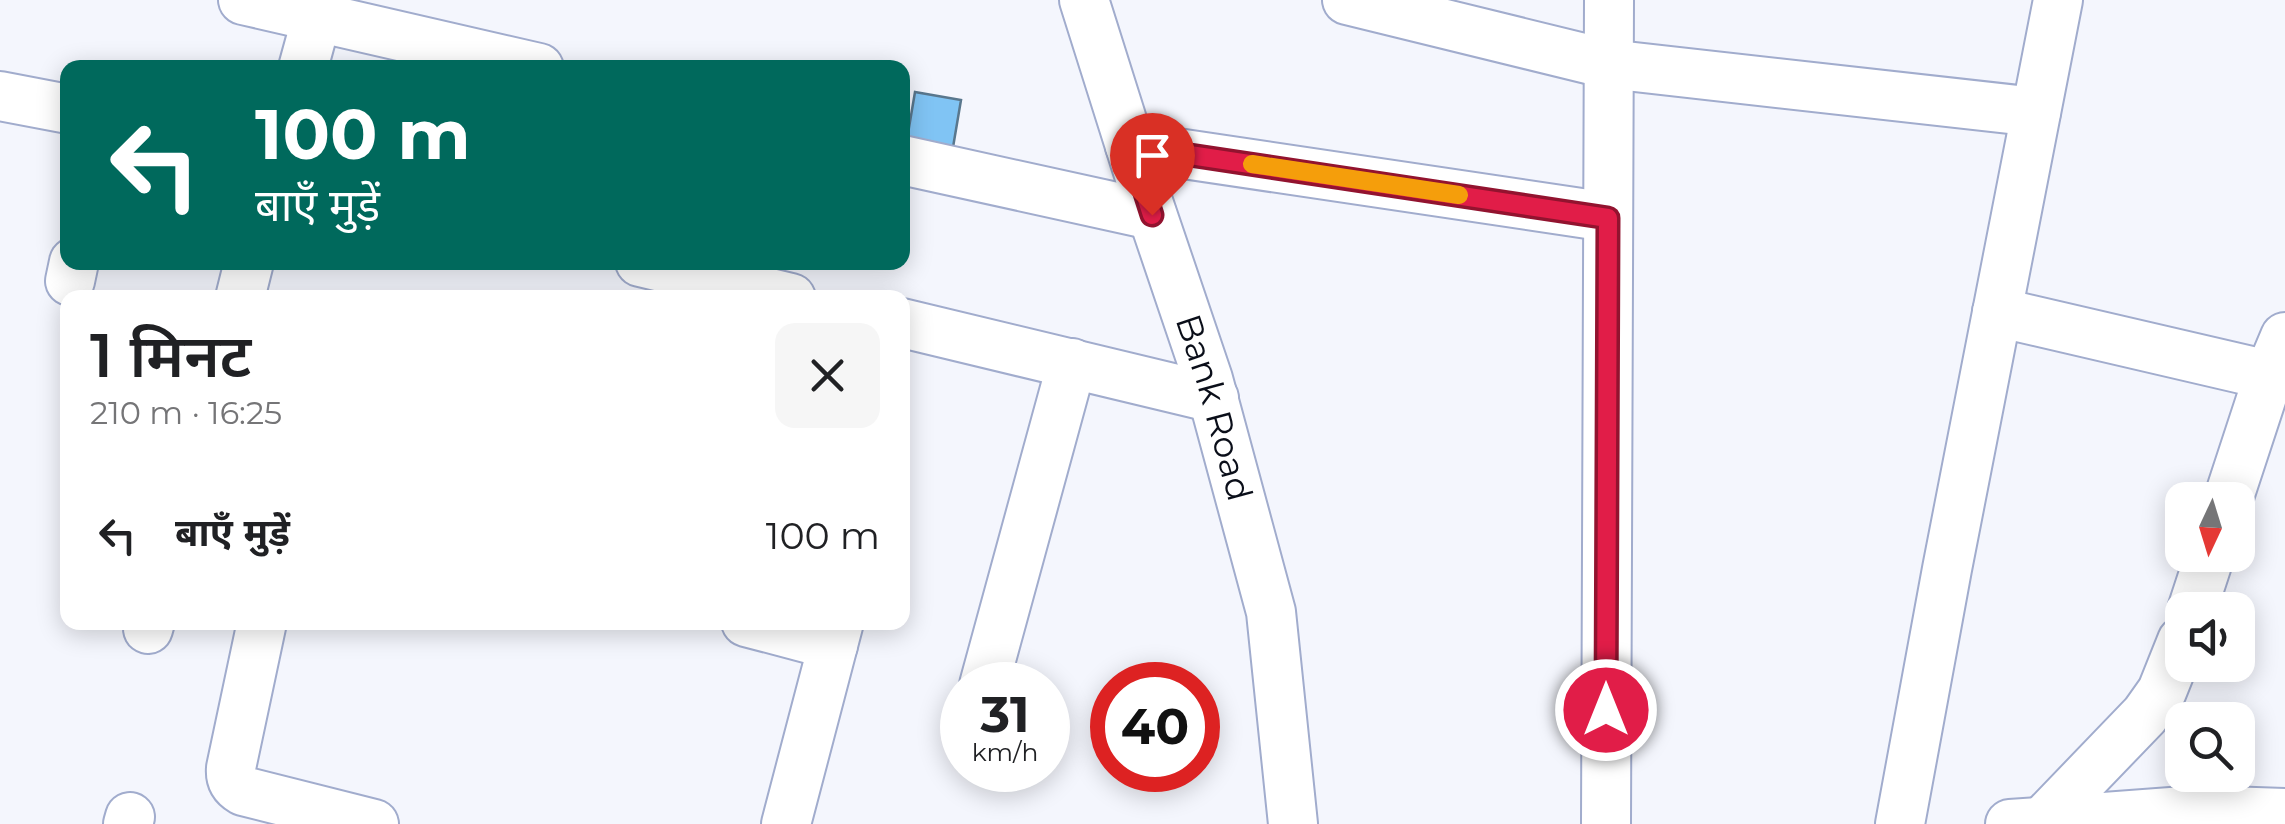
<!DOCTYPE html>
<html lang="hi">
<head>
<meta charset="utf-8">
<style>
	:root { --surface:#fff; --page:#f6f6f6; --text:#202124; --muted:#757577 }
	body { margin:0; font-family:Montserrat,"Noto Sans Devanagari",sans-serif; background:var(--page); color:var(--text); height:100vh; display:flex; flex-direction:column; font-size:38px; white-space:nowrap }
	* { box-sizing:border-box; margin:0 }
	p { font-size:32px; color:var(--muted) }
	.icon { flex:none; width:55px; height:55px; fill:none; stroke:currentColor; stroke-width:2; stroke-linecap:round; stroke-linejoin:round }
	.map { position:relative; flex:1; overflow:hidden }
	.side { position:absolute; left:60px; top:290px; width:850px; height:340px; display:flex; flex-direction:column; background:var(--surface); border-radius:20px; box-shadow:0 5px 25px #0003 }
	.side>* { flex:none }
	.top-card { position:absolute; left:60px; top:60px; width:850px; height:210px; border-radius:20px; box-shadow:0 5px 25px #0003; background:#00695c; color:#fff; overflow:hidden }
	.needle { width:65px; rotate:184deg }
	.tools { position:absolute; left:2165px; top:482px; display:grid; gap:20px }
	.tools a { display:grid; place-items:center; width:90px; height:90px; border-radius:20px; background:var(--surface); box-shadow:0 5px 25px #0003; font-size:50px }
	.speed { position:absolute; left:940px; top:662px; display:flex; gap:20px; font-size:50px; font-weight:700; text-align:center }
	.speed>* { display:grid; place-content:center; width:130px; height:130px; border-radius:50%; background:var(--surface); box-shadow:0 5px 25px #0003; line-height:1 }
	.speed small { font-size:25px; font-weight:400 }
	.speed .limit { border:15px solid #d22; background:#fff; color:#111 }
	.pin { position:absolute; display:grid; place-items:center; width:85px; height:85px; color:#fff; margin:-102px -42px; border-radius:50% 50% 50% 0; rotate:-45deg; box-shadow:0 0 10px #0007 }
	.pin .icon { rotate:45deg }
	.me { position:absolute; width:110px; margin:-55px; rotate:0deg; stroke-linejoin:round; filter:drop-shadow(0 0 8px #0008) }
	.turn { display:flex; align-items:center; gap:35px; height:210px; padding:0 30px; font-size:45px }
	.turn .icon { width:130px; height:130px; stroke-width:2.5 }
	.turn b { display:block; font-size:70px; line-height:85px }
	.round { display:grid; place-items:center; flex:none; width:105px; height:105px; border-radius:20px; background:var(--page) }
	.overview { display:flex; align-items:center; justify-content:space-between; height:170px; padding:0 30px }
	h1 { font-size:60px; font-weight:600; line-height:75px }
	ul { padding:0; list-style:none }
	li { display:flex; align-items:center; gap:30px; height:150px; padding:0 30px }
	li div { flex:1 }
	li b { display:block; font-size:38px }
	li em { font-style:normal }
	.map>svg:first-child { display:block }
</style>
</head>
<body>
<div class="map">
<svg width="2285" height="824" viewBox="0 0 2285 824">
	<rect width="100%" height="100%" fill="#f4f6fd"/>
	<path fill="#80c4f4" stroke="#59778d" stroke-width="2.5" d="M915 92 961 100 950 165 904 157Z"/>
	<g fill="none" stroke-linecap="round" stroke-linejoin="round">
		<g stroke="#a1accd" stroke-width="52">
			<g id="minor">
				<path d="M243 0 539 68"/>
				<path id="s1" d="M1084 0 1143 187 1208 379 1271 612 1293 824"/>
				<path d="M1347 0 1608 64 2036 112"/>
				<path d="M303 68 317 17"/>
				<path d="M0 96 68 109"/>
				<path d="M1130 146 1608 217"/>
				<path d="M902 160 1152 215"/>
				<path d="M640 262 791 298"/>
				<path d="M70 281 74 262"/>
				<path d="M240 298 249 262"/>
				<path d="M1997 312 2285 379"/>
				<path d="M902 323 1214 398"/>
				<path d="M2228 500 2269 375 2285 337"/>
				<path d="M2192 610 2210 555"/>
				<path d="M262 622 231 768C230 779 233 785 243 791L374 824"/>
				<path d="M746 622 833 645"/>
				<path d="M148 629 150 622"/>
				<path d="M984 685 1072 363"/>
				<path d="M2042 822 2145 715 2162 691 2182 641"/>
				<path d="M128 824 130 817"/>
				<path d="M786 824 839 622"/>
				<path d="M1606 824 1609 0"/>
				<path d="M1900 824 1947 569 2058 0"/>
				<path d="M2010 824 2198 810 2285 813"/>
			</g>
		</g>
		<use href="#minor" stroke="#fff" stroke-width="48"/>
	</g>
	<g fill="none" stroke-linecap="round" stroke-linejoin="round">
		<g stroke="#92132f" stroke-width="25">
			<path id="route" d="M1152 215 1130 146 1608 218 1606 710"/>
		</g>
		<use href="#route" stroke="#e11d48" stroke-width="18"/>
		<path stroke="#f59e0b" stroke-width="18" d="M1252 164 1459 195"/>
	</g>
	<g text-anchor="middle" stroke-width="8" stroke-linejoin="round" paint-order="stroke">
		<g font-size="35" fill="#0a0e19" stroke="#f4f6fd">
			<text dy="12" stroke="none"><textPath href="#s1" startOffset="428">Bank Road</textPath></text>
		</g>
	</g>
</svg>
<div class="tools">
<a><svg class="needle" viewBox="-14 -14 28 28"><path d="M0-13l5 13h-10z" fill="#e53935"/><path d="M0 13l5-13h-10z" fill="#757577"/></svg></a>
<a><svg class="icon" aria-label="sound" viewBox="0 0 24 24"><path d="M4 9h4l5-4v14l-5-4H4zM17 9q2 3 0 6"/></svg></a>
<a><svg class="icon" aria-label="search" viewBox="0 0 24 24"><circle cx="10" cy="10" r="6"/><path d="M15 15l6 6"/></svg></a>
</div>
<div class="speed"><div>31<small>km/h</small></div><div class="limit">40</div></div>
<div class="pin" style="left:1152px;top:215px;background:#d93025"><svg class="icon" aria-label="arrive" viewBox="0 0 24 24"><path d="M6 21V4h12l-3 4 3 4H6"/></svg></div>
<svg class="me" style="left:1606px;top:710px" viewBox="-20 -20 40 40"><circle r="17" fill="#e11d48" stroke="#fff" stroke-width="3"/><path d="M0-11L8 9 0 5-8 9z" fill="#fff"/></svg>
<div class="top-card">
<div class="turn"><svg class="icon" aria-label="left" viewBox="0 0 24 24"><path d="M17 20v-9H6M10 6l-5 5 5 5"/></svg><div><b>100 m</b>बाएँ मुड़ें</div></div>
</div>
<section class="side">
<div class="overview"><div><h1>1 मिनट</h1><p>210 m · 16:25</p></div><a class="round"><svg class="icon" aria-label="close" viewBox="0 0 24 24"><path d="M6 6l12 12M18 6L6 18"/></svg></a></div>
<ul>
<li><svg class="icon" aria-label="left" viewBox="0 0 24 24"><path d="M17 20v-9H6M10 6l-5 5 5 5"/></svg><div><b>बाएँ मुड़ें</b></div><em>100 m</em></li>
</ul>
</section>
</div>
</body>
</html>
